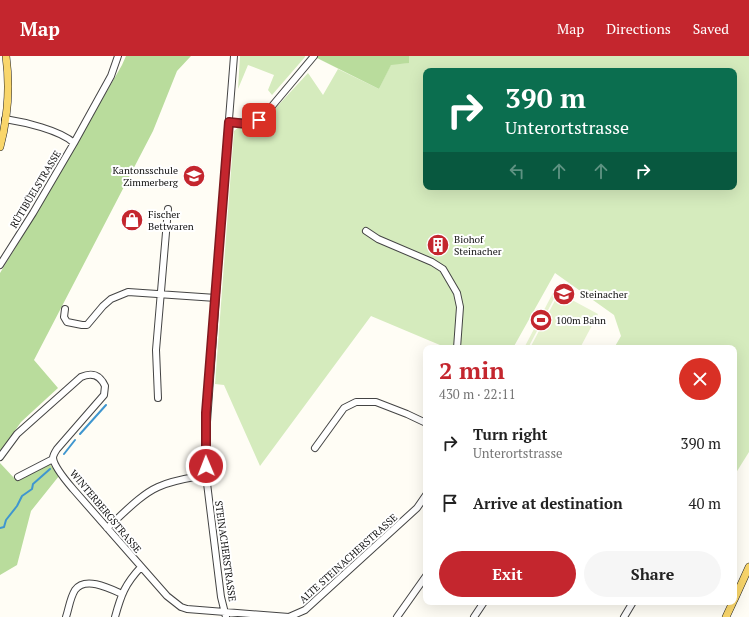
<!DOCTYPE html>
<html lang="en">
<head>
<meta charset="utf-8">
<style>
	:root { --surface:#fff; --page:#f6f6f6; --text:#222; --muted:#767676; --accent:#c4262e }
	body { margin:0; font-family:"PT Serif",serif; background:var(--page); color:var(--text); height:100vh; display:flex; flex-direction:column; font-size:15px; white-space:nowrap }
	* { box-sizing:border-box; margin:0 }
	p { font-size:13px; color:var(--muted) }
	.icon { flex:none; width:22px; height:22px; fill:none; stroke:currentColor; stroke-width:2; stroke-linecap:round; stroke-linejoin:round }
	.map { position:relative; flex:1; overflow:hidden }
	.details { position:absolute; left:423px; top:289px; width:314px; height:260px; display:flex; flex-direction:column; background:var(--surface); border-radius:8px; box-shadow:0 4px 16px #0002 }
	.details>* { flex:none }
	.guide { position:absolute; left:423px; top:12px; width:314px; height:122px; border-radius:8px; box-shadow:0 4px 16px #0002; background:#0b6e4f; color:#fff; overflow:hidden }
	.pin { position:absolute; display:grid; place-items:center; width:34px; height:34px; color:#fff; margin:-17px; border-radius:8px; box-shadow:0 2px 6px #0006 }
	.me { position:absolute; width:44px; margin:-22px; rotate:359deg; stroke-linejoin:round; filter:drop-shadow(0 0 3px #0008) }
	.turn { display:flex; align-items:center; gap:14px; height:84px; padding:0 16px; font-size:18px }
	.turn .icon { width:52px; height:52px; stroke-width:2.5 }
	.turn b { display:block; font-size:28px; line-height:34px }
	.lanes { display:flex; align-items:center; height:38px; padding:0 16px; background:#0003; justify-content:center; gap:20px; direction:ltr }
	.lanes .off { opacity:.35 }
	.round { display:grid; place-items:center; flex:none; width:42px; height:42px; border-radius:21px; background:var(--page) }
	.overview { display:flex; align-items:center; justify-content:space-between; height:68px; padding:0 16px }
	h1 { font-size:24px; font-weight:600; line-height:30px; color:var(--accent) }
	.primary-button { display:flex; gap:8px; margin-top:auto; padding:8px 16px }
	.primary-button a { flex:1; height:46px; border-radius:24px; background:var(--accent); color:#fff; font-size:16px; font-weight:600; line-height:46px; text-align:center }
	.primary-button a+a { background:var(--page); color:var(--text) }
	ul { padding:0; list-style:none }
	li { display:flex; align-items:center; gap:12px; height:60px; padding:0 16px }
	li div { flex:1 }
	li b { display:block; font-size:15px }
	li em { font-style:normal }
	header { display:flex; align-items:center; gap:24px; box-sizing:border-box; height:56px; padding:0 20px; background:var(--accent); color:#fff }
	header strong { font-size:19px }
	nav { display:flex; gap:22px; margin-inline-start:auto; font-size:14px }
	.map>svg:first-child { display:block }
</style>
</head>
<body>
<header>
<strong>Map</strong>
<nav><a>Map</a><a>Directions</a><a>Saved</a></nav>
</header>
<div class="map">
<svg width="749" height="561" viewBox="0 0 749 561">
	<rect width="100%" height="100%" fill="#fffdf5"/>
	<path fill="#d5ebbd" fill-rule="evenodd" d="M240 0H305V1L272 39 268 34 274 19 248 9 238 33Z
		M409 0H749V396L734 420V292H614L621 280 614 259 555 217 513 292H447L371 260 260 410 224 329 215 328 234 75 240 70 251 71 260 69 308 17 323 39 338 13 379 33 391 8 408 7ZM426 15H734V131H426Z"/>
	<path fill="#b9dc9c" d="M126 0H191L177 15 153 75 34 304 58 332 21 366 0 396V217L42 148 122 9Z
		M313 0H409V7L391 9 379 33Z
		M0 407 15 423 49 407 59 420 31 455 17 509 0 519Z"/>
	<path fill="#e6f2cf" d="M554 235 557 237 528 292H524Z
		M559 237 598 258 580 292H530Z"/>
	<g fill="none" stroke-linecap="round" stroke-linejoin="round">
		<path stroke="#3f96cf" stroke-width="2" d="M80 378 106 349
			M64 398 75 384
			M0 472 4 471 6 464 17 450 22 440 32 433 33 428 50 413"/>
		<g stroke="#444" stroke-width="8">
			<path id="minor" d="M229 66 251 67 262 62 314 0
				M74 87 111 20 118 0
				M366 175 378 183 432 206 443 213 457 237 460 251 457 292
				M0 209 33 157 74 87C60 74 24 66 5 63
				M65 253 64 261 67 266 82 269H87L103 250 111 243 128 236 216 242
				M158 342 156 294 168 153
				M315 392 344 352 356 346H376L407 358 426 367
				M0 401 17 378 81 321C92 316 100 319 105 330L104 339 57 393C55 396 53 399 53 402 54 411 67 426 73 433L167 540 181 551 187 553 289 561 305 554 417 452 426 439
				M18 421 53 403
				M107 472C122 459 140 439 158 431 173 424 190 422 206 419
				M66 561C69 552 70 542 75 534 85 520 109 532 122 538
				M115 561C121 539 125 528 141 511
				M226 561 221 541 206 419V380L224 126 234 0
				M397 561 426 520
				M474 561 484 546
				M624 561 633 546"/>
		</g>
		<g stroke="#222" stroke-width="8">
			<path id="major" d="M0 91C8 61 10 30 6 0
				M734 544 749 511
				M726 561 733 546"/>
		</g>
		<use href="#minor" stroke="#fff" stroke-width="6"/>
		<use href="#major" stroke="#f9d66b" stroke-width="7"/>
	</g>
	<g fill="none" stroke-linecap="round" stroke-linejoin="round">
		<g stroke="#7f191e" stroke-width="10">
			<path id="route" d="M206 410V357L229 66 246 68 259 64"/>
		</g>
		<use href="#route" stroke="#c4262e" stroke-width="7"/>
	</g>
	<defs>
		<g id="school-disc" transform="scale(1.15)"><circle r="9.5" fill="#c4262e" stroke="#fff"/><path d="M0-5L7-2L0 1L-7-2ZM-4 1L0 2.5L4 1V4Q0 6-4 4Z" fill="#fff"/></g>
		<g id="shop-disc" transform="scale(1.15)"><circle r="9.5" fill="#c4262e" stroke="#fff"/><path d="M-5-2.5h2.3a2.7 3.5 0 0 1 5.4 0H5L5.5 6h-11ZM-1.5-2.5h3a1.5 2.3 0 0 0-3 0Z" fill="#fff"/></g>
		<g id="building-disc" transform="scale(1.15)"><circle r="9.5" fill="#c4262e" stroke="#fff"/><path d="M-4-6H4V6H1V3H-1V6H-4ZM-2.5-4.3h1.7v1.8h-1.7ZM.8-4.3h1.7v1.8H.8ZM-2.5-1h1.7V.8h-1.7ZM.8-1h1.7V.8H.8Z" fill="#fff"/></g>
		<g id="stadium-disc" transform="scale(1.15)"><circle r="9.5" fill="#c4262e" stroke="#fff"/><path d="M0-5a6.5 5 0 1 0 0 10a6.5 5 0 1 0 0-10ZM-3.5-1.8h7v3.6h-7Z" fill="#fff"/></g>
	</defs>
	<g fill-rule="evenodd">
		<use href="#school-disc" x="194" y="120"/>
		<use href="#shop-disc" x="132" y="164"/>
		<use href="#building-disc" x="438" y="189"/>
		<use href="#school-disc" x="564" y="238"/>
		<use href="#stadium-disc" x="541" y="264"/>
	</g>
	<g text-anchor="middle" stroke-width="4" stroke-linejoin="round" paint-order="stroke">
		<g font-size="10" fill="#111" stroke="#fff" text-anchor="start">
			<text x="178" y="118" text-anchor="end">Kantonsschule<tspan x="178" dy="12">Zimmerberg</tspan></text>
			<text x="148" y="162">Fischer<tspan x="148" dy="12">Bettwaren</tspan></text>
			<text x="454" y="187">Biohof<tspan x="454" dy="12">Steinacher</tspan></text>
			<text x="580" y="242">Steinacher</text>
			<text x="556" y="268">100m Bahn</text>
		</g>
		<g font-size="10" fill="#111" stroke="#fff">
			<text transform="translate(35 133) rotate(-59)" y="4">RÜTIBÜELSTRASSE</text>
			<text transform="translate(106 455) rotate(50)" y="4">WINTERBERGSTRASSE</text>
			<text transform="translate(226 495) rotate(82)" y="4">STEINACHERSTRASSE</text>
			<text transform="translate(348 502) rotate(-42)" y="4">ALTE STEINACHERSTRASSE</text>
		</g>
	</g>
</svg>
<div class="pin" style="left:259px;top:64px;background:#d93025"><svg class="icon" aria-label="arrive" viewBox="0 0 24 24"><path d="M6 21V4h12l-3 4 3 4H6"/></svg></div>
<svg class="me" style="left:206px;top:410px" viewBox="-20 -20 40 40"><circle r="17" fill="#c4262e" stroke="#fff" stroke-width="3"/><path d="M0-11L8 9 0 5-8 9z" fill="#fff"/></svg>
<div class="guide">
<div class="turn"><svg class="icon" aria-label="right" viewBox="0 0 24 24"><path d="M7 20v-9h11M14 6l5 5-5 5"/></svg><div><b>390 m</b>Unterortstrasse</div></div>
<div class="lanes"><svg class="icon off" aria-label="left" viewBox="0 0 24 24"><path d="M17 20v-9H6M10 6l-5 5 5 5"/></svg><svg class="icon off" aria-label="ahead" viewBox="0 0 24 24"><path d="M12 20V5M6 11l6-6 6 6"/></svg><svg class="icon off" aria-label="ahead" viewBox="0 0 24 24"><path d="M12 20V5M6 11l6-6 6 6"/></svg><svg class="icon" aria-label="right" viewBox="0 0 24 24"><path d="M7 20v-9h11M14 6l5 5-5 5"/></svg></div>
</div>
<section class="details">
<div class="overview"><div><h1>2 min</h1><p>430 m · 22:11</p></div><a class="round" style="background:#d93025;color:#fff"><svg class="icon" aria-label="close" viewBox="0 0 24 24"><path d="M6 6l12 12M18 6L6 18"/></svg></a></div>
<ul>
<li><svg class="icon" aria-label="right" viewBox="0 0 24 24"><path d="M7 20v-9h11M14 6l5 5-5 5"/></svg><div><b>Turn right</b><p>Unterortstrasse</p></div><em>390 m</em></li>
<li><svg class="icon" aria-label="arrive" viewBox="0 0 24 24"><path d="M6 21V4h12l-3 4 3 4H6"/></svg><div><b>Arrive at destination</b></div><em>40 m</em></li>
</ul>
<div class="primary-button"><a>Exit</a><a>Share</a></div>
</section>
</div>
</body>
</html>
